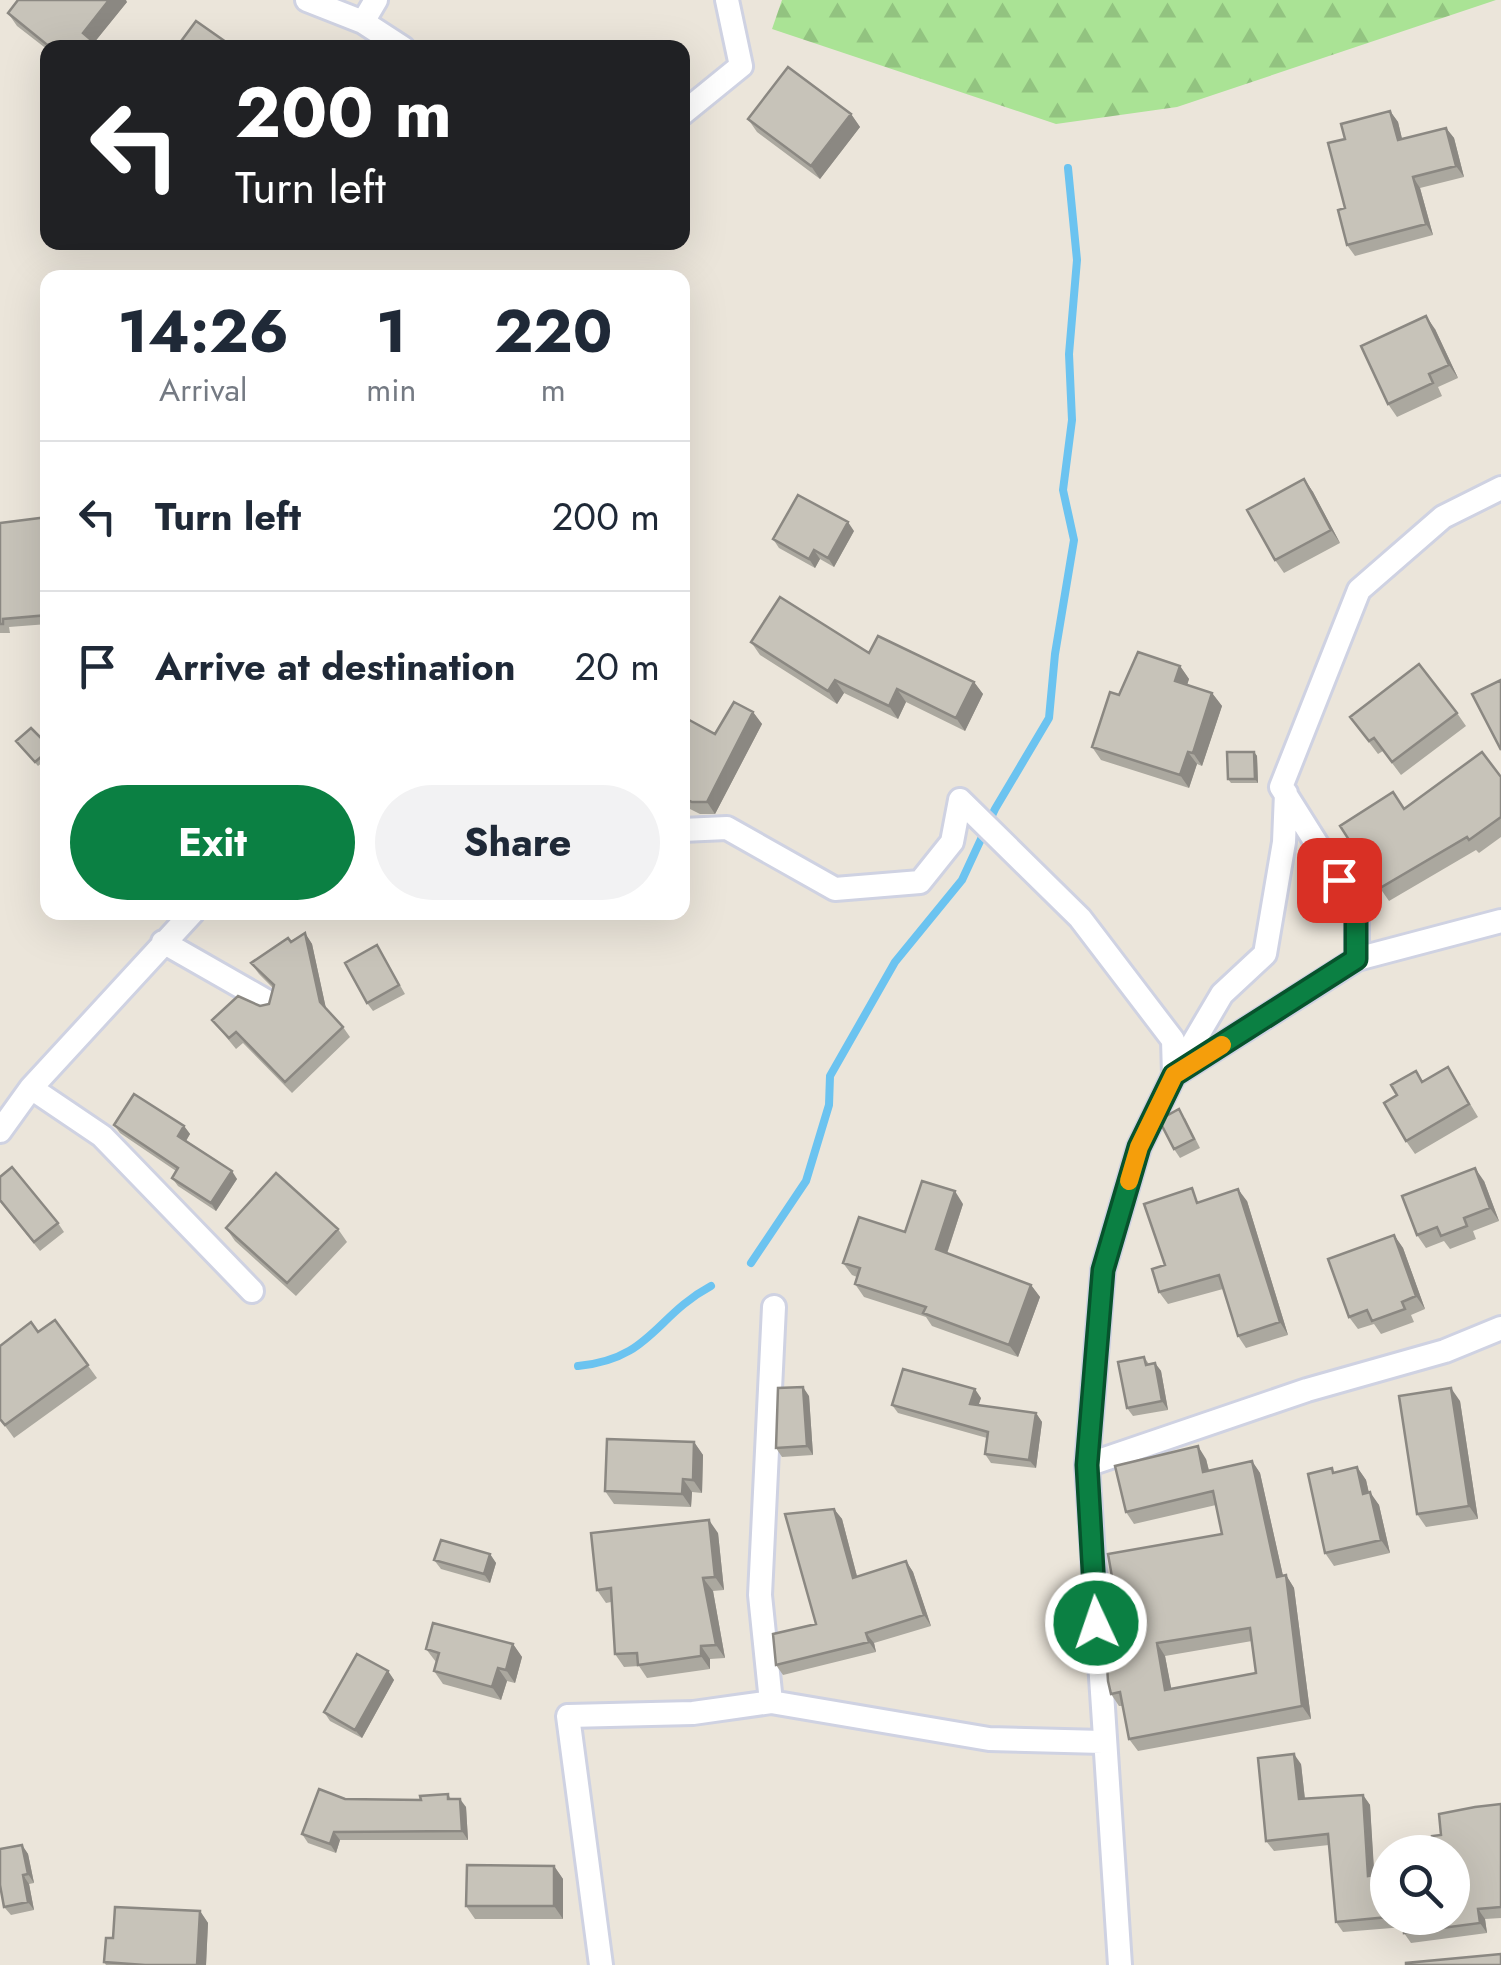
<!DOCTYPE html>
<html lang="en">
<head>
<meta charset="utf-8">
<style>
	:root { --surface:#fff; --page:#f2f2f3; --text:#1f2937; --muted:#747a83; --line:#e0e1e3; --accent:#0b8043 }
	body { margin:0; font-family:Jost,sans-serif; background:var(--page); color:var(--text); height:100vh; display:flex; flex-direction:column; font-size:38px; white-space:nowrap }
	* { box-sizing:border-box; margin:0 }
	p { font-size:32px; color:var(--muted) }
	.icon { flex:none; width:55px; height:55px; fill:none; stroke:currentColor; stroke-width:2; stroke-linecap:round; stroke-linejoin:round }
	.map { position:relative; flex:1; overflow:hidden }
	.drawer { position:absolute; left:40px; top:270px; width:650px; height:650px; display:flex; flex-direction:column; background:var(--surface); border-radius:20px; box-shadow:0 10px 40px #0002 }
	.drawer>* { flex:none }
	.top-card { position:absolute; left:40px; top:40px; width:650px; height:210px; border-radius:20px; box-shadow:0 10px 40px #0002; background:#202124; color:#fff; overflow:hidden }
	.fabs { position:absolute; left:1370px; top:1835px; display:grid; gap:20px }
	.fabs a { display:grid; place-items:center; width:100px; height:100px; border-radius:50%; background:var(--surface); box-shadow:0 10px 40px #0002; font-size:50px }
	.pin { position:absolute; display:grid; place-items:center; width:85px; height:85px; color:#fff; margin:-42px; border-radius:20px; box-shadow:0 5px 15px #0006 }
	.me { position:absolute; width:110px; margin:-55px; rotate:357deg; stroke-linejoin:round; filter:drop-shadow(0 0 8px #0008) }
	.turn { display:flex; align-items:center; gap:35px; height:210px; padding:0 30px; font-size:45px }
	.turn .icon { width:130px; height:130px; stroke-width:2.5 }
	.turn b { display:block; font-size:70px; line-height:85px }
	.eta { display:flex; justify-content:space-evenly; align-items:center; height:170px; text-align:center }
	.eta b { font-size:60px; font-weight:700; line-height:70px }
	.primary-button { display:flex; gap:20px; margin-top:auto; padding:20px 30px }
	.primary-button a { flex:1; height:115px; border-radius:60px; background:var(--accent); color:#fff; font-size:40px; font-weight:700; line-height:115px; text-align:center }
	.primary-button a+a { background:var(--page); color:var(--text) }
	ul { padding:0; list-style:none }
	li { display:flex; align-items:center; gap:30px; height:150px; padding:0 30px; border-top:2px solid var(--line) }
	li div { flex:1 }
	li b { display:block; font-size:38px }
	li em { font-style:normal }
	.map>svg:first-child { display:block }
</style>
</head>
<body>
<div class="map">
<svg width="1501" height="1965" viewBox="0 0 1501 1965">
	<defs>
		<pattern id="forest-firs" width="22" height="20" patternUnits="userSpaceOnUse" patternTransform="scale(2.5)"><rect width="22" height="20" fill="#aae395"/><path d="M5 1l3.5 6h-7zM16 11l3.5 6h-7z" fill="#92c380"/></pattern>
	</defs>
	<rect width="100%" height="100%" fill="#ebe5da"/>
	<path fill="url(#forest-firs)" d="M782 0H1496L1177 107 1056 124 772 29Z"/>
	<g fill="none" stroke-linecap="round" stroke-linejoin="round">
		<path stroke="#6bc3f0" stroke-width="8" d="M751 1263 806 1181 829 1105 830 1076 895 962 962 880 995 809 1049 718 1055 654 1074 540 1063 490 1072 420 1069 354 1077 260 1068 168
			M578 1366C651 1359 655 1316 711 1286"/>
		<g stroke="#cfd2e2" stroke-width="28">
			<path id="minor" d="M307 0 363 22 376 0
				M363 22 403 48
				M682 114 741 66 727 0
				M960 800 1080 918 1173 1040 1174 1075
				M682 830 727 828 835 889 920 882 952 842 960 800
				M163 942 268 1002
				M1357 959 1501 921
				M1176 1072 1222 994 1265 954 1284 842 1286 793
				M31 1088 102 1136 252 1291
				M0 1131 31 1088 193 912
				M1087 1465 1307 1390 1445 1351 1501 1328
				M771 1702 989 1739 1103 1742
				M601 1965 568 1716 693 1713 771 1702 760 1595 774 1307
				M1120 1965 1087 1465 1103 1270 1139 1147 1174 1075 1357 959V908L1281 787 1359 590 1443 517 1501 488"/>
		</g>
		<use href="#minor" stroke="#fff" stroke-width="22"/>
	</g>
	<path fill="#aba89f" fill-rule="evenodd" d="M127 2 93 44 96 48H48V50L17 26 8 13Z
		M1390 111 1398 122 1402 139 1446 128 1454 138 1464 177 1420 188 1433 235 1355 256 1347 245 1345 139Z
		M851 114 860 127 820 179 757 132 748 119Z
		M1435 329 1458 378 1438 387 1442 396 1397 417 1388 404Z
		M1304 479 1313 492 1340 543 1284 573 1275 560Z
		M48 517V624L9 627 10 633H0V523Z
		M854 531 834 567 820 559 815 568 779 548 773 539Z
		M751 642 869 653 974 682 983 694 965 731 906 702 898 719 844 693 837 704 760 655Z
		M1180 666 1189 679 1187 685 1212 693 1222 706 1202 766 1197 764 1189 788 1101 760 1092 747 1119 695Z
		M753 712 762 724 715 814H700L682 805V716L715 734Z
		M1457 713 1466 726 1401 775 1383 751 1378 754 1350 717Z
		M16 741 48 745V758L38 766Z
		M1254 752 1257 756 1258 783H1231L1228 779Z
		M1501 777V837L1479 853 1476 850 1389 901 1380 888 1405 809Z
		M305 933 312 944 326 1009 343 1027 350 1037 292 1093 243 1043 236 1049 212 1020 269 1004 273 988 259 974 251 963Z
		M377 945 405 994 373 1011 367 1003Z
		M1448 1067 1478 1117 1415 1154 1406 1141 1423 1082Z
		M1185 1118 1200 1148 1180 1158 1174 1149Z
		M114 1125 184 1126 190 1134 186 1141 237 1179 216 1211 178 1186 172 1178 176 1171 120 1133Z
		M0 1177 58 1223 64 1232 40 1251 0 1202Z
		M1484 1181 1499 1221 1473 1231 1476 1239 1450 1249 1444 1241 1426 1248 1417 1235Z
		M1201 1201H1247L1288 1335 1246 1348 1238 1336 1223 1289 1168 1304 1159 1292 1165 1265Z
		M963 1204 947 1254 1031 1285 1040 1297 1018 1357 932 1326 926 1317 864 1297 855 1284 857 1277 852 1275 843 1263Z
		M226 1228 338 1229 347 1242 296 1296 235 1241Z
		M1394 1235 1403 1248 1425 1309 1411 1315 1414 1322 1381 1334 1374 1324 1358 1329 1349 1317Z
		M55 1320 97 1378 14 1438 0 1419 38 1332Z
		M1144 1357 1149 1364 1155 1363 1161 1371 1168 1410 1133 1416 1127 1408Z
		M809 1396 813 1455 782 1457 776 1448Z
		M981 1398 978 1405 1036 1413 1042 1422 1036 1468 991 1463 985 1454 987 1438 898 1413 892 1405Z
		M1460 1401 1478 1519 1426 1527 1417 1514Z
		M694 1442 703 1455 702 1493 692 1492 691 1507 614 1504 605 1491Z
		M1206 1459 1209 1470 1252 1461 1260 1473 1283 1576 1286 1575 1294 1588 1311 1719 1138 1751 1129 1739 1123 1706H1119L1111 1694 1119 1617 1222 1534 1216 1505 1134 1524 1126 1512ZM1252 1641 1256 1673 1171 1689 1165 1656Z
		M1357 1467 1366 1480 1369 1493 1379 1505 1390 1553 1334 1566 1325 1553 1335 1472Z
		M834 1509 842 1519 857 1576 906 1561 913 1572 931 1626 874 1643 876 1652 783 1675 776 1665 816 1624Z
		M718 1533 724 1590 713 1591 725 1658 710 1659V1669L647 1678 639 1666 624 1667 615 1654 611 1602 606 1603 597 1590Z
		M490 1554 496 1563 490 1583 441 1569 434 1560Z
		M513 1644 522 1657 515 1683 507 1681 501 1700 443 1684 434 1671 436 1662 426 1649Z
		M388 1671 394 1680 362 1738 330 1721 324 1712Z
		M1301 1764 1305 1799 1363 1795 1370 1805 1374 1875 1388 1918H1452L1441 1835 1501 1804V1918L1485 1919 1487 1933 1411 1943 1404 1933V1927L1343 1932 1336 1922 1329 1845 1274 1851 1266 1841Z
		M448 1794 451 1799 466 1807 468 1840H340L336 1853 308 1843 302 1834 345 1799 421 1800Z
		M22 1845 28 1854 34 1883 29 1884 34 1910 11 1915 4 1907Z
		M554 1866 563 1879V1919H475L466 1906Z
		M200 1911 208 1923 206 1965H106L104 1962 113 1938Z"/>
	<path fill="#8b8882" d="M109 0H126L127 2 93 44 96 48H83V33Z
		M1390 111 1398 122 1405 151 1398 140Z
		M851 114 860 127 820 179 811 166Z
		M1446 128 1454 138 1464 177 1456 166Z
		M1413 177 1420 188 1433 235 1426 224Z
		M1426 316 1435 329 1458 378 1449 365Z
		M1304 479 1313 492 1340 543 1331 530Z
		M848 522 854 531 834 567 828 558Z
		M814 550 820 559 815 568 809 559Z
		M1180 666 1189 679 1184 694 1175 681Z
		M835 680 844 693 837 704 828 691Z
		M974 682 983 694 965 731 956 718Z
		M897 689 906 702 898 719 889 706Z
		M1212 693 1222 706 1202 766 1193 753Z
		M753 712 762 724 715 814 707 802Z
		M1188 752 1197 764 1189 788 1180 775Z
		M1254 752 1257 756 1258 783 1255 779Z
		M305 933 312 944 327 1013 320 1002Z
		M184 1126 190 1134 184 1144 178 1136Z
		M1475 1168 1484 1181 1499 1221 1490 1208Z
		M232 1171 237 1179 216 1211 211 1203Z
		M1238 1189 1247 1201 1288 1335 1280 1322Z
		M955 1191 963 1204 944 1262 936 1249Z
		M1394 1235 1403 1248 1425 1309 1416 1296Z
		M1031 1285 1040 1297 1018 1357 1009 1345Z
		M1155 1363 1161 1371 1168 1410 1162 1401Z
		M803 1387 809 1396 813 1455 807 1446Z
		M1451 1388 1460 1401 1478 1519 1469 1506Z
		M975 1389 981 1398 976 1413 970 1404Z
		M1036 1413 1042 1422 1036 1468 1029 1460Z
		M694 1442 703 1455 702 1493 693 1480Z
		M1198 1446 1206 1459 1212 1484 1203 1472Z
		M1252 1461 1260 1473 1286 1589 1277 1577Z
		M1357 1467 1366 1480 1372 1507 1363 1494Z
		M683 1479 692 1492 691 1507 682 1494Z
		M1370 1492 1379 1505 1390 1553 1381 1540Z
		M834 1509 842 1519 860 1588 853 1578Z
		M709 1520 718 1533 724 1590 715 1577Z
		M490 1554 496 1563 490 1583 484 1574Z
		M906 1561 913 1572 931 1626 924 1615Z
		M1286 1575 1294 1588 1311 1719 1302 1706Z
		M703 1578 713 1591 725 1658 716 1645Z
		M866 1633 874 1643 876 1652 869 1642Z
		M1157 1643 1165 1656 1174 1702 1165 1690Z
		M513 1644 522 1657 515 1683 506 1670Z
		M701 1646 710 1659V1669L701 1656Z
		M498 1668 507 1681 501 1700 492 1687Z
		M388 1671 394 1680 362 1738 355 1730Z
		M1294 1754 1301 1764 1306 1809 1299 1799Z
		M1363 1795 1370 1805 1375 1885 1368 1876Z
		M460 1799 466 1807 468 1840 462 1831Z
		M334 1832 340 1840 336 1853 330 1844Z
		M22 1845 28 1854 34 1883 28 1874Z
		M554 1866 563 1879V1919L554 1906Z
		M23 1875 29 1884 34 1910 28 1902Z
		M1478 1909 1485 1919 1487 1933 1480 1923Z
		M200 1911 208 1923 206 1965H197Z"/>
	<path fill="#c7c3b9" stroke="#8b8882" stroke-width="2.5" fill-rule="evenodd" d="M18 0H109L83 33 90 39 83 48H51L8 13Z
		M196 21 233 47 232 48H176Z
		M788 67 851 114 811 166 748 119Z
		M1390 111 1398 140 1446 128 1456 166 1413 177 1426 224 1347 245 1338 210 1345 208 1328 143 1345 139 1341 124Z
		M1426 316 1449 365 1429 374 1433 383 1388 404 1361 346Z
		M1304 479 1331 530 1275 560 1247 510Z
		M798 495 848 522 828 558 814 550 809 559 773 539Z
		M48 517V615L3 619V624H0V523Z
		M780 597 869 653 878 636 974 682 956 718 897 689 889 706 835 680 828 691 751 642Z
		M1138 652 1180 666 1175 681 1212 693 1193 753 1188 752 1180 775 1092 747 1110 692 1119 695Z
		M1419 664 1457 713 1392 762 1374 738 1369 741 1350 717Z
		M1501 680V750L1472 694Z
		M734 702 753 712 707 802H692L682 797V716L715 734Z
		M31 728 48 745V751L35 762 16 741Z
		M1227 752H1254L1255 779H1228Z
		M1482 752 1501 777V817L1469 840 1467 837 1380 888 1340 826 1393 792 1404 809Z
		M305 933 320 1002 343 1027 285 1082 236 1032 229 1038 212 1020 238 996 260 1006 269 1004 274 985 251 963 288 938 291 942Z
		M377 945 399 985 367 1003 345 963Z
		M1448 1067 1469 1104 1406 1141 1384 1103 1397 1095 1391 1085 1416 1071 1422 1082Z
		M134 1094 184 1126 178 1136 232 1171 211 1203 172 1178 178 1168 114 1125Z
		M1179 1109 1194 1139 1174 1149 1159 1120Z
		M12 1167 58 1223 34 1242 0 1200V1177Z
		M1475 1168 1490 1208 1464 1218 1467 1226 1441 1236 1437 1227 1417 1235 1402 1196Z
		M276 1173 338 1229 287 1283 226 1228Z
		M922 1181 955 1191 936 1249 1031 1285 1009 1345 923 1313 926 1307 855 1284 860 1268 843 1263 859 1217 905 1232Z
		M1192 1188 1197 1203 1238 1189 1280 1322 1238 1336 1219 1275 1159 1292 1152 1269 1165 1265 1144 1204Z
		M1394 1235 1416 1296 1402 1302 1405 1309 1372 1321 1367 1310 1349 1317 1328 1259Z
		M55 1320 88 1365 5 1425 0 1419V1346L31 1322 38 1332Z
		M1144 1357 1146 1365 1155 1363 1162 1401 1127 1408 1118 1362Z
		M903 1369 975 1389 970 1404 1036 1413 1029 1460 985 1454 988 1432 892 1405Z
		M803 1387 807 1446 776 1448 778 1388Z
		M1451 1388 1469 1506 1417 1514 1399 1396Z
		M607 1439 694 1442 693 1480 683 1479 682 1494 605 1491Z
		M1198 1446 1203 1472 1252 1461 1277 1577 1286 1575 1302 1706 1129 1739 1120 1692 1111 1694 1108 1681 1104 1620 1119 1617 1108 1554 1222 1534 1213 1491 1126 1512 1115 1466ZM1250 1628 1256 1673 1165 1690 1157 1643Z
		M1357 1467 1363 1494 1370 1492 1381 1540 1325 1553 1308 1474 1332 1468 1333 1473Z
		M834 1509 853 1578 906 1561 924 1615 866 1633 869 1642 776 1665 773 1634 816 1624 785 1514Z
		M709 1520 715 1577 703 1578 716 1645 701 1646V1656L638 1665 637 1653 615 1654 611 1588 597 1590 591 1533Z
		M441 1540 490 1554 484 1574 434 1560Z
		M433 1623 513 1644 506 1670 498 1668 492 1687 434 1671 439 1653 426 1649Z
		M357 1654 388 1671 355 1730 324 1712Z
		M1294 1754 1299 1799 1363 1795 1368 1876 1388 1873V1917L1336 1922 1328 1834 1266 1841 1258 1758Z
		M319 1789 345 1799 421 1800 420 1796 448 1794V1799H460L462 1831 334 1832 330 1844 302 1834Z
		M1501 1804V1907L1478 1909 1480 1923 1404 1933 1403 1918H1452V1852H1433L1432 1836 1441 1835 1439 1814 1475 1807Z
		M22 1845 28 1874 23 1875 28 1902 4 1907 0 1885V1849Z
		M467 1865 554 1866V1906H466Z
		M115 1907 200 1911 197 1965H145L104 1962 106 1938H113Z
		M1501 1954V1965H1406V1963Z"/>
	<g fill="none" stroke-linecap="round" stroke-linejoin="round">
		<g stroke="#07532c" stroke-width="25">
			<path id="route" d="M1096 1623 1087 1465 1103 1270 1139 1147 1174 1075 1356 959V908L1339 880"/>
		</g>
		<use href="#route" stroke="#0b8043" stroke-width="18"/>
		<path stroke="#f59e0b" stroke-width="18" d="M1129 1181 1139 1147 1174 1075 1222 1045"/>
	</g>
</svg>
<div class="fabs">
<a><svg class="icon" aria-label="search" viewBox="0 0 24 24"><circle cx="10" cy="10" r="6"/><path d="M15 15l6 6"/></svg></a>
</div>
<div class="pin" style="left:1339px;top:880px;background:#d93025"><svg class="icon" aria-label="arrive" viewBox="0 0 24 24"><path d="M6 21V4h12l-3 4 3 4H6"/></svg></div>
<svg class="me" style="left:1096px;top:1623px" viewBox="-20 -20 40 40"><circle r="17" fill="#0b8043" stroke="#fff" stroke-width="3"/><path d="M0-11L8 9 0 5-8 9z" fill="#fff"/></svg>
<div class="top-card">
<div class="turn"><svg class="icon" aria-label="left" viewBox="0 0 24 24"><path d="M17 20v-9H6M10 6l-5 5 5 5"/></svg><div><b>200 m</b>Turn left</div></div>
</div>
<section class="drawer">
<div class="eta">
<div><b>14:26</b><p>Arrival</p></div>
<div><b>1</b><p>min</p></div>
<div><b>220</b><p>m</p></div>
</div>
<ul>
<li><svg class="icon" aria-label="left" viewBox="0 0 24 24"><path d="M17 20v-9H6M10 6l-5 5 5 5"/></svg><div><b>Turn left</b></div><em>200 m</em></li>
<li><svg class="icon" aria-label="arrive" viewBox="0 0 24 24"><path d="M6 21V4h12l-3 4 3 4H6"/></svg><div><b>Arrive at destination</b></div><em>20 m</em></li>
</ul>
<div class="primary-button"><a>Exit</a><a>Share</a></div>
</section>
</div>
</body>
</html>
